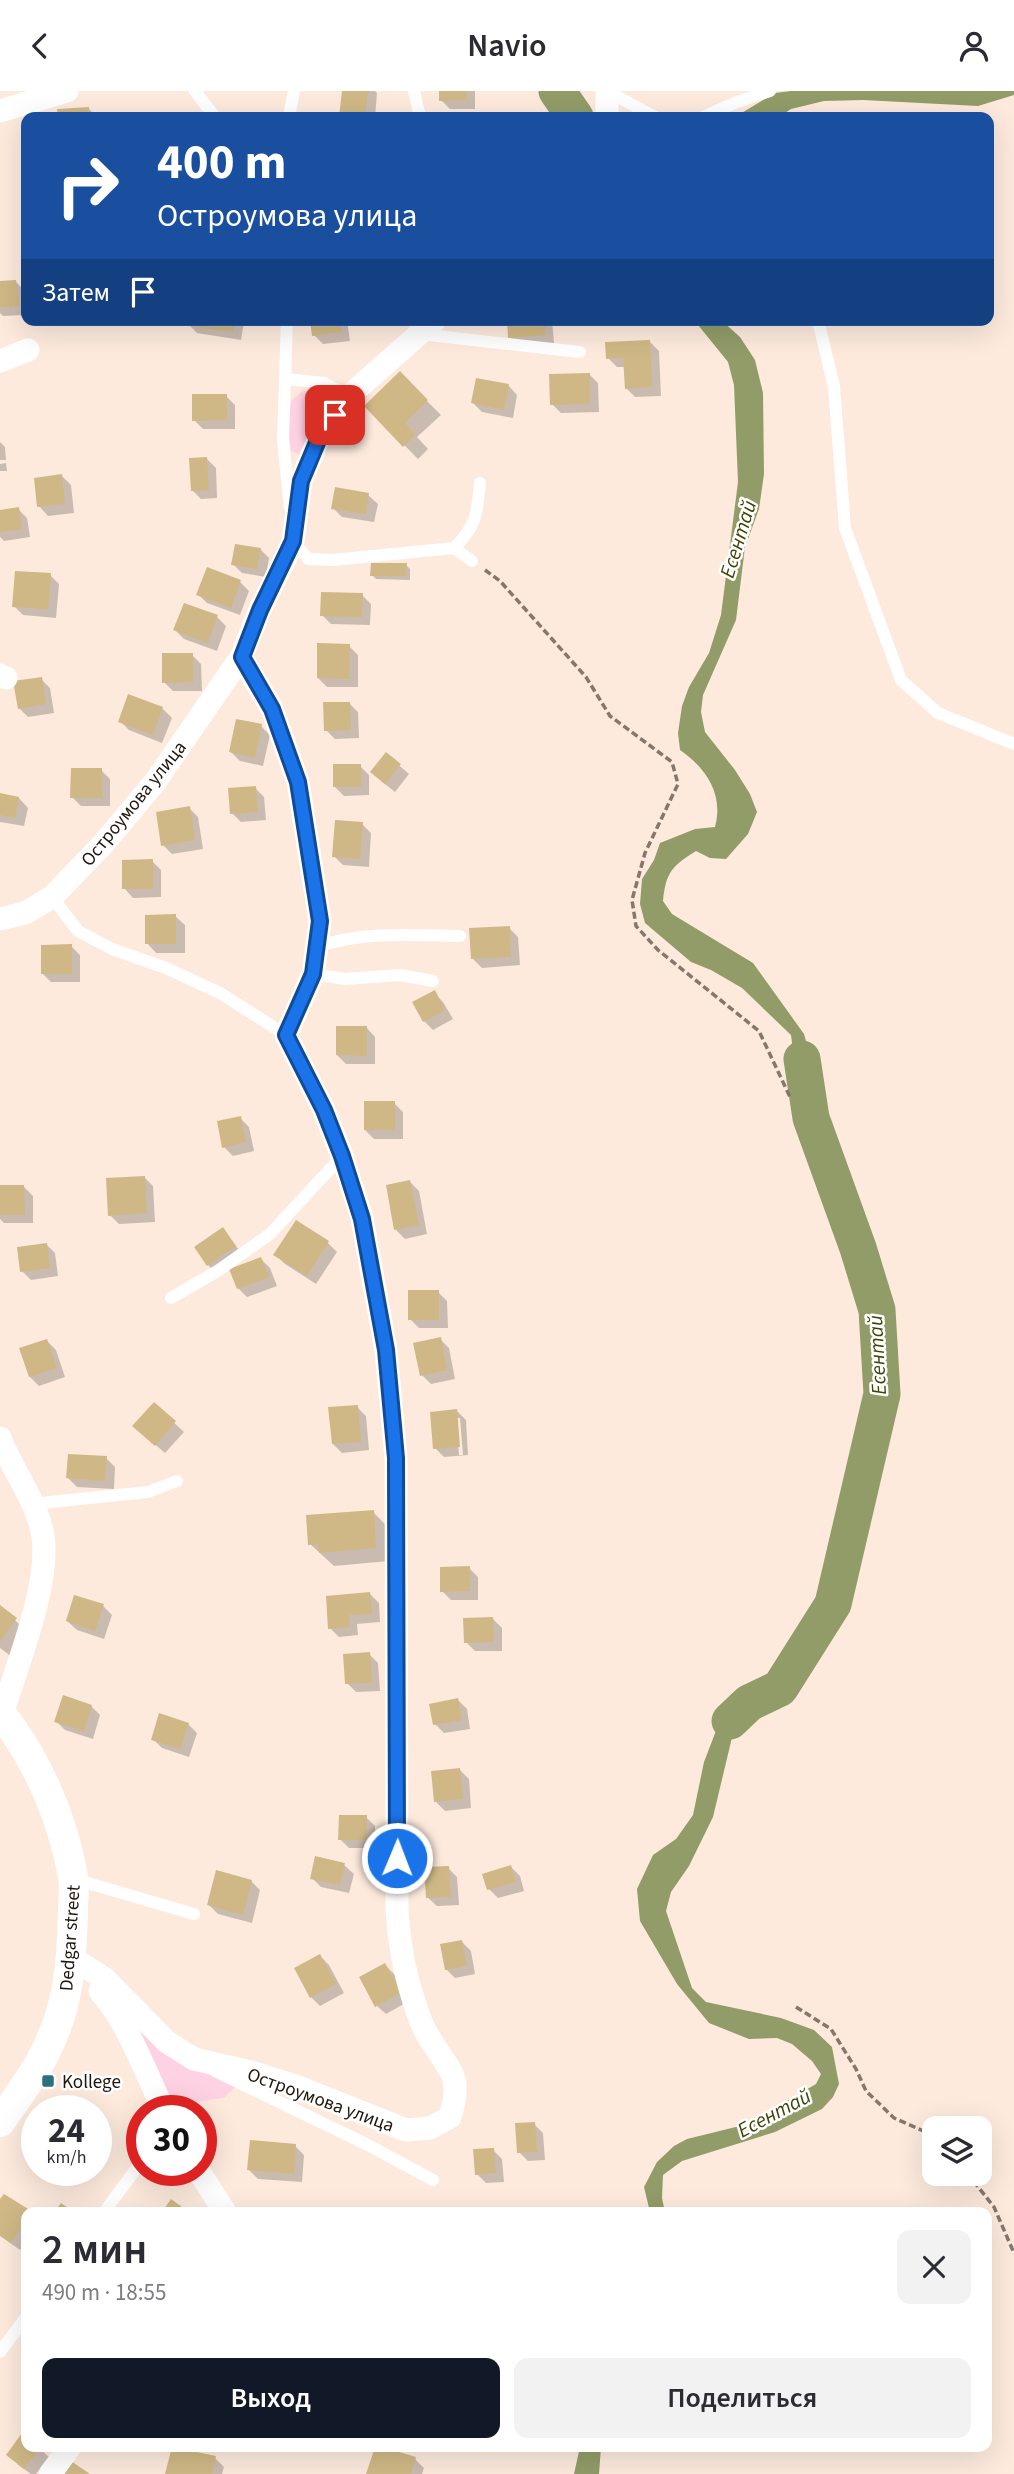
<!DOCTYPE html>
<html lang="ru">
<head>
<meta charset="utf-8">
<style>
	:root { --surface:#fff; --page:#f2f2f3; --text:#2b2b33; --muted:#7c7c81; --accent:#111827 }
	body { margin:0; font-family:"Source Sans 3",sans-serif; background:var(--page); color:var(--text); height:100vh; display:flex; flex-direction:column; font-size:26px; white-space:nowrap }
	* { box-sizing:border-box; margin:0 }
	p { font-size:23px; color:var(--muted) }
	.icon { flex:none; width:38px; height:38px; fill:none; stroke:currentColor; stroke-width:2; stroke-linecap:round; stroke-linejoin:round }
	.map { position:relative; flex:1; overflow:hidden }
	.side { position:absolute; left:21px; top:2116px; width:971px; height:245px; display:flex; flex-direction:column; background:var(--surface); border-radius:14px; box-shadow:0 7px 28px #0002 }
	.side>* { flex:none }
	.banner { position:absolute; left:21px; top:21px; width:973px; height:214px; border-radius:14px; box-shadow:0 7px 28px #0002; background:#1a4fa0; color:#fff; overflow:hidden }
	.controls { position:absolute; left:922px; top:2025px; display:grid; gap:14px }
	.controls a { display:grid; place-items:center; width:70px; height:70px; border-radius:14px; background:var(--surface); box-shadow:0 7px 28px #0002; font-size:35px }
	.speed { position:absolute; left:21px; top:2004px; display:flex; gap:14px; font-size:35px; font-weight:700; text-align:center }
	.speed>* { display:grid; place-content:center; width:91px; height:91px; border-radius:50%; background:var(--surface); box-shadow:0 7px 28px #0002; line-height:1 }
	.speed small { font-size:18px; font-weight:400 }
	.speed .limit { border:10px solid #d22; background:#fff; color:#111 }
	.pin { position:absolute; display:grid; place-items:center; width:60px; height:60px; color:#fff; margin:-30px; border-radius:14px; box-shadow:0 4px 10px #0006 }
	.me { position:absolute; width:77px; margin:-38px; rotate:1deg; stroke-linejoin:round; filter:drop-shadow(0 0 5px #0008) }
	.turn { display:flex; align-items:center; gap:24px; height:147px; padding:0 21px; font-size:32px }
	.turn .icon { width:91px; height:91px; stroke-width:2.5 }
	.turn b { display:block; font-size:49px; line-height:60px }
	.then { display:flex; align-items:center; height:66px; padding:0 21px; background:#0003; gap:14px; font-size:26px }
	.round { display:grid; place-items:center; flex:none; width:74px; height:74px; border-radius:14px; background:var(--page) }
	.summary { display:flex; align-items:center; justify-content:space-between; height:119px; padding:0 21px }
	h1 { font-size:42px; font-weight:600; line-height:52px }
	.cta { display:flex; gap:14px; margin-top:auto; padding:14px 21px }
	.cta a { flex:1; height:80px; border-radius:14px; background:var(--accent); color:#fff; font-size:28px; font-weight:600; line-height:80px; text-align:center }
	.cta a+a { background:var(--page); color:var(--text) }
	header { display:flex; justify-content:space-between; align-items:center; height:91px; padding:0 21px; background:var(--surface); font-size:32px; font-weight:600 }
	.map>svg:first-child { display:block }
</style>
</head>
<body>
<header><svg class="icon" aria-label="back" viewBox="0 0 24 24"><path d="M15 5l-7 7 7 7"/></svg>Navio<svg class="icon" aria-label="person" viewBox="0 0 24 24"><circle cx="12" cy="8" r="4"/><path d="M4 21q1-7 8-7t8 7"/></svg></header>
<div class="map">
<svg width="1014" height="2383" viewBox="0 0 1014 2383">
	<rect width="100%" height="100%" fill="#fdeadd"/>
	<path fill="#ffd2e3" d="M302 300H312L321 306 320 316 300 364 291 360 288 337 291 310Z
		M119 1916 236 1995 224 2007 170 2014Z"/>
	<path fill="#919c68" d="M791 0H1014V4L978 15 863 9 824 10 791 18 779 26H735L775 2Z
		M694 229H721L740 246 755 269 763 302 764 383 759 418 745 456 736 529 703 604 701 621 705 641 735 679 750 703 757 721 748 743 726 768 710 767 696 760C672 775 666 781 663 810L672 823 753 872 771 897 804 943 814 979 817 1018 806 1016 797 990 791 944 742 897 711 879 691 871 645 832 640 813 642 788 654 769 660 752 695 738 715 736C724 703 706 677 680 659L678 642 682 615 689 596 709 562 721 524 738 391 734 294 728 271Z
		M775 1600 735 1634 713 1726 689 1775 671 1801 666 1820 692 1897 706 1911 781 1927 814 1939 832 1956 839 1993 833 2006 822 2018 775 2041 682 2070 663 2084 662 2107 665 2121H650L644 2096 657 2071 674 2055 687 2048 748 2033 816 1993 821 1983 812 1970 792 1953 777 1947 749 1948 709 1932 677 1893 640 1830 637 1798 653 1764 676 1748 693 1724 704 1671 719 1632 745 1611Z
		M580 2356H601L599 2383H574Z"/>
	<path fill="#0003" fill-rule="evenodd" d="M343 0H375L377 2 375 26H341Z
		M440 0H475V18H450L441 9Z
		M88 17 97 26H60L59 20Z
		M15 190 24 199 26 224 3 225 0 222V192Z
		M188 229H242L244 231 241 249 197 242 188 233Z
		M312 229H347L350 250 323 253 314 244Z
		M508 229H552L554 252 519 255 510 246Z
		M650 251 659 260 661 305 635 306 626 297 625 276H617L608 267Z
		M400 283 441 324 417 346 428 358 418 368 366 315Z
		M589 283 598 292 599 321 561 322 552 313Z
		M508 294 517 304 513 327 482 321 473 312Z
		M226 305 235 314V338H203L194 329Z
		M0 351 5 356 6 369H0Z
		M207 368 216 377 217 407 201 408 192 399Z
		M6 372 7 380H0V373Z
		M62 385 71 394 74 422 48 425 39 415Z
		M368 404 378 413 374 431 342 426 333 417Z
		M18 418 27 427 30 446 4 450 0 446V420Z
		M260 458 269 467 266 486 242 482 233 473Z
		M406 474 410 478V489L376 488 372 484Z
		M50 484 59 493 56 527 23 524 14 515Z
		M240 491 249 500 240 524 207 512 198 503Z
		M362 504 371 513 370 534 331 533 322 524Z
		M217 526 226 535 217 560 184 548 175 539Z
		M349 555 358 564V596H327L318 587Z
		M192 564 201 573 202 600H173L164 591Z
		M41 588 50 597 54 622 28 626 19 617Z
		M130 605 163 618 172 627 162 652 129 639 120 630Z
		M349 612 358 621 359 647 335 648 326 639Z
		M261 635 270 644 263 675 240 670 231 661Z
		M386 663 409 683 395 701 381 690Z
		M360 675 369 684V704L344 705 335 696Z
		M101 679 110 688V715H81L72 706Z
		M255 697 264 706 266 729 241 731 232 722Z
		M0 704 19 707 28 717 24 735 0 731Z
		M189 717 198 726 203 758 172 763 163 754Z
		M362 733 371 742 369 776 343 774 334 765Z
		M152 770 161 779V806L133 807 124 797Z
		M175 825 185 834V862H156L147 852Z
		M509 837 518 846 520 874 482 877 473 868Z
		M71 855 80 864V891H51L42 882Z
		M434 902 443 911 453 928 433 939 424 930Z
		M366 936 375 946V973H346L337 964Z
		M394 1012 403 1021V1048H374L365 1039Z
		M240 1027 249 1036 254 1060 233 1065 224 1056Z
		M144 1086 153 1095 155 1131 119 1133 110 1124Z
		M410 1091 419 1100 427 1143 405 1148 396 1139Z
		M0 1096H24L33 1105V1132H4L0 1128Z
		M297 1132 328 1152 337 1161 316 1193 285 1173 276 1164Z
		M223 1139 244 1165 217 1183 208 1174Z
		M46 1153 55 1162 58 1185 31 1189 22 1180Z
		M261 1168 270 1177 277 1195 247 1206 238 1197Z
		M438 1201 447 1210 448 1237H419L410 1228Z
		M440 1248 449 1257 455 1288 431 1293 422 1284Z
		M47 1250 56 1259 65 1286 39 1295 30 1286 21 1258Z
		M154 1313 184 1341 165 1362 144 1344Z
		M357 1316 366 1325 369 1359 342 1362 333 1353Z
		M457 1320 466 1329 468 1364 444 1366 435 1357ZM456 1327H460L463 1364H459Z
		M106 1367 115 1376 114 1398 77 1396 68 1387Z
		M373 1421 387 1435 389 1470 334 1475 310 1453Z
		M469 1477 478 1486V1509H451L442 1500Z
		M370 1503 379 1512 380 1531 357 1533 358 1544 339 1546 330 1537Z
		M103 1515 112 1524 104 1548 77 1539 67 1530Z
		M0 1517 30 1542 12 1566 0 1557Z
		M493 1528 502 1537V1560H475L466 1551Z
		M369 1563 378 1572 380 1600 356 1601 347 1592Z
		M458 1609 467 1618 470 1638 444 1642 435 1633Z
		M91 1615 100 1624 93 1648 65 1639 56 1630Z
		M188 1633 197 1642 189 1666 162 1657 153 1648Z
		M460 1679 469 1688 471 1717 445 1720 436 1711Z
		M366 1726 375 1735V1757H349L340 1748Z
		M344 1774 354 1783 349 1802 321 1796 312 1787Z
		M511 1776 520 1785 524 1800 498 1807 489 1798Z
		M448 1777 457 1786 459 1814 437 1815 427 1806Z
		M251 1790 260 1799 252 1832 218 1823 209 1814Z
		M462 1851 471 1860 475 1883 455 1887 446 1878Z
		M320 1865 329 1874 344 1902 320 1915 311 1906Z
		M385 1874 394 1883 409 1910 386 1923 377 1915Z
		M534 2033 543 2042 545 2069 528 2070 519 2061Z
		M295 2055 304 2064 302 2091 258 2088 249 2079Z
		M493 2059 502 2068 504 2091 486 2092 477 2083Z
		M62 2079H87L79 2090Z
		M0 2110 30 2121H26V2151L20 2159 0 2145Z
		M23 2344 26 2347V2356H38L49 2366 36 2383H31L17 2373Z
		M173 2356 215 2367 224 2376 222 2383H166Z
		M377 2356 415 2368 424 2377 422 2383H368Z"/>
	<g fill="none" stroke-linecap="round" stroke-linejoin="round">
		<path stroke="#919c68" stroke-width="37" d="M557 0 575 26
			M730 1630 749 1612 780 1597 833 1513 882 1303 877 1219 858 1157 811 1027 802 968"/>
	</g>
	<path fill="#cfb885" d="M342 0H368L365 26H339Z
		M439 0H467V9L439 10Z
		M89 16 90 26H58L57 18Z
		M16 189 20 215 0 216V190Z
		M186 229H234L233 241 186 234Z
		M310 229H340L342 241 312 245Z
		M507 229H545L546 244 508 247Z
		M650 249 652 296 625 298 623 267 606 268 605 251Z
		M400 280 428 309 405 332 416 343 403 356 364 315Z
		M590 282V313L550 314 549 283Z
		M476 287 509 293 504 319 471 312Z
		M192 303H227V329L192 330Z
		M207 366 209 399 191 400 189 367Z
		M62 383 65 413 37 416 34 387Z
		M335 396 369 402 366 423 331 418Z
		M19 416 22 438 0 441V419Z
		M235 453 261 457 257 478 231 474Z
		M371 472H407L406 485H370Z
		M207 476 241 489 231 517 196 504Z
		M15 480 51 482 48 518 12 516Z
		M321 501 363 502 362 526 320 525Z
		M184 512 218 524 208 552 173 539Z
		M317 552 350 553 349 588 317 587Z
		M162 562H193V591L162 592Z
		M42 586 46 613 18 618 13 590Z
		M128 603 163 616 153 644 118 631Z
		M323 611H350L351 639 324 640Z
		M236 628 262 633 255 667 229 661Z
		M386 661 401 673 385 693 370 681Z
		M333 673H361V696H333Z
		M71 677H102V707H70Z
		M256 695 258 721 230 723 228 697Z
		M0 702 19 706 15 727 0 724Z
		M190 715 195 749 161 755 156 721Z
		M335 729 363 731 360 768 332 766Z
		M153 768V798H122V769Z
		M176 823V853H145V824Z
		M510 835 511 866 471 868 469 837Z
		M72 853V883H41V854Z
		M435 899 445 919 423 931 412 911Z
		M336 935H367V965L336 964Z
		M364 1010H395V1039H364Z
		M241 1025 246 1051 222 1057 217 1030Z
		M145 1085 147 1122 108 1125 106 1087Z
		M410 1089 419 1134 394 1139 386 1094Z
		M0 1094H24L25 1124H0Z
		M296 1129 329 1150 307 1185 273 1164Z
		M223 1136 236 1155 207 1175 194 1156Z
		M47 1152 50 1177 20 1181 17 1156Z
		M261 1166 269 1186 237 1198 229 1178Z
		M408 1199H439V1229H408Z
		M441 1246 447 1279 420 1285 413 1252Z
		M47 1248 57 1277 29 1286 19 1257Z
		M154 1311 176 1330 155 1355 132 1335Z
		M358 1314 361 1351 332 1353 328 1316Z
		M457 1318 460 1356 433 1358 430 1321Z
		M68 1363 107 1365 105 1390 66 1387Z
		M374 1419 376 1457 319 1462 318 1453 308 1454 306 1424Z
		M470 1475V1500L440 1501V1476Z
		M370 1501 372 1523 349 1524 350 1536 328 1538 326 1505Z
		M74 1504 104 1513 95 1540 66 1530Z
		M0 1514 17 1527 0 1551Z
		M493 1526 494 1551 464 1552 463 1527Z
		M370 1561 372 1592 345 1593 343 1563Z
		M63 1604 92 1614 84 1640 54 1631Z
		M458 1607 462 1629 433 1634 429 1613Z
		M159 1622 189 1632 180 1658 151 1649Z
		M460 1677 463 1708 434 1711 431 1680Z
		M339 1724H367V1749H338Z
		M315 1765 345 1772 340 1794 310 1788Z
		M511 1774 516 1791 487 1799 482 1783Z
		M449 1775 451 1806 426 1807 424 1776Z
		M216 1779 252 1789 243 1824 207 1814Z
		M462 1849 467 1875 445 1879 440 1853Z
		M320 1863 336 1893 310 1907 294 1877Z
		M385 1872 402 1901 375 1916 359 1886Z
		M535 2031 537 2061 517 2062 515 2032Z
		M250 2049 296 2053 294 2083 247 2079Z
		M494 2057 496 2082 475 2084 473 2058Z
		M4 2103 33 2121H26V2130L11 2152 0 2144V2108Z
		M171 2108 189 2121H162Z
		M61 2112 74 2121H54Z
		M22 2342 26 2345V2356H41L24 2378 6 2364Z
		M172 2356 216 2365 212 2383H165Z
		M375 2356H382L416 2366 411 2383H366Z
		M71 2370 90 2383H62Z"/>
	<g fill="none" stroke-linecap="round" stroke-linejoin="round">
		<path stroke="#85776d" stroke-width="3.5" stroke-dasharray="7 3.5" stroke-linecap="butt" d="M485 479 500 490 586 586 610 625 672 671 678 693 645 762 632 809 636 835 658 859 759 940 790 1006
			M796 1916 831 1938 856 1978 866 2000 894 2027 928 2042 934 2049
			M967 2082 994 2116 1014 2162"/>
		<path stroke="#fff" stroke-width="12" d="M195 0 215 26
			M414 0 420 26
			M607 0 655 26
			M289 26 294 0
			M703 26 737 11 770 0
			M287 229 283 349 290 417
			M818 229 834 296 845 437 901 589 938 622 1014 653
			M419 243 580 261
			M286 288 324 292 349 305
			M292 446 293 450 308 468 333 469 454 457 472 470
			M454 457C477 435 477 422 480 392
			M52 806 78 840 112 858 166 877 220 902 286 944
			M317 856C363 840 411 844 460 845
			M313 883 345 888 400 884 433 890
			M171 1207 219 1179 270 1143 342 1065
			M32 1413 148 1401 177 1390
			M74 1788 194 1823
			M215 1980 368 2054 433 2089
			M104 2121 142 2070
			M0 2261 26 2226"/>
		<path stroke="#fff" stroke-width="23" d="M607 0V26
			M0 20 67 0
			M0 270 28 259
			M0 584 6 587
			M0 828 25 822 52 806 104 752 155 691 241 566 260 519 288 462 293 450 301 390 321 342 349 305 435 229
			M0 1347C12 1379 35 1407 42 1440 53 1487 16 1577 2 1623
			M71 1866 105 1888 167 1951 194 1968 251 1981 298 1996 406 2039 430 2037 450 2026C463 1984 450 1981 430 1948 422 1936 416 1918 412 1904 403 1876 399 1848 397 1819L396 1367 386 1259 362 1127 342 1065 324 1019 286 944 313 883 320 830 298 691 272 618 241 566
			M100 1900C129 1934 145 1980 164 2020
			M198 2079 225 2121
			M50 2383 70 2356"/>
		<path stroke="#fff" stroke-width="30" d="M0 1621C37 1668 63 1727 73 1786 75 1796 73 1808 73 1818 72 1860 70 1905 53 1944 41 1975 19 2004 0 2031"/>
	</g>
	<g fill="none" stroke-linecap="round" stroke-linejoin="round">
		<g stroke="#114b97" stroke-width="18">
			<path id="route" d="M335 324 321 342 301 390 293 450 260 519 242 566 272 618 298 691 320 830 313 883 286 944 324 1019 342 1065 362 1128 386 1259 396 1367 397 1767"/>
		</g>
		<use href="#route" stroke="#1a73e8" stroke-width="12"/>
	</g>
	<rect fill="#2b717f" stroke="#fff" stroke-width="2.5" x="41" y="1983" width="14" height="14" rx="3.5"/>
	<g text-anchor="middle" stroke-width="5" stroke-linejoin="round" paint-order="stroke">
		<g font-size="19" fill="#21170f" stroke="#fff">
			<text transform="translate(133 712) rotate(-51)" y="7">Остроумова улица</text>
			<text transform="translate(69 1847) rotate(-86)" y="7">Dedgar street</text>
			<text transform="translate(321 2008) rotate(20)" y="7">Остроумова улица</text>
		</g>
		<g font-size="19" fill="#21170f" stroke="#fff" text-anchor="start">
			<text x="62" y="1997">Kollege</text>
		</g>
		<g font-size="21" font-style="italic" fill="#3e4709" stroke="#fff">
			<text transform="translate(738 448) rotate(-73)" y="7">Есентай</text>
			<text transform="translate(877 1264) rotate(-93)" y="7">Есентай</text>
			<text transform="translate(774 2022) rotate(-28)" y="7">Есентай</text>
		</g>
	</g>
</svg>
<div class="controls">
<a><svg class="icon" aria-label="layers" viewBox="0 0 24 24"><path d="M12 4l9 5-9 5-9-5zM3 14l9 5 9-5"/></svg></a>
</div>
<div class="speed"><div>24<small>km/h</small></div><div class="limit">30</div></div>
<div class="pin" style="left:335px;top:324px;background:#d93025"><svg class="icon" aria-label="arrive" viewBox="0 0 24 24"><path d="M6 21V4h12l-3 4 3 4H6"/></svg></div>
<svg class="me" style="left:397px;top:1767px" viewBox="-20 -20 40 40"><circle r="17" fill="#1a73e8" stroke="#fff" stroke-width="3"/><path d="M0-11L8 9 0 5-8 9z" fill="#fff"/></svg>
<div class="banner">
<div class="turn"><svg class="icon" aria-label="right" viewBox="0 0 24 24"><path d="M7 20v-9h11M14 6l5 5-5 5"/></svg><div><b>400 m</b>Остроумова улица</div></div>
<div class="then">Затем<svg class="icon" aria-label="arrive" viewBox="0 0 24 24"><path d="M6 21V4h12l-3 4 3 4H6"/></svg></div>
</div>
<section class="side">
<div class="summary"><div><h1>2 мин</h1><p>490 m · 18:55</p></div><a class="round"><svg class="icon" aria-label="close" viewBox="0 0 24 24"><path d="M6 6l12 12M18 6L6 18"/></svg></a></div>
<div class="cta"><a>Выход</a><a>Поделиться</a></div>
</section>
</div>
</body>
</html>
